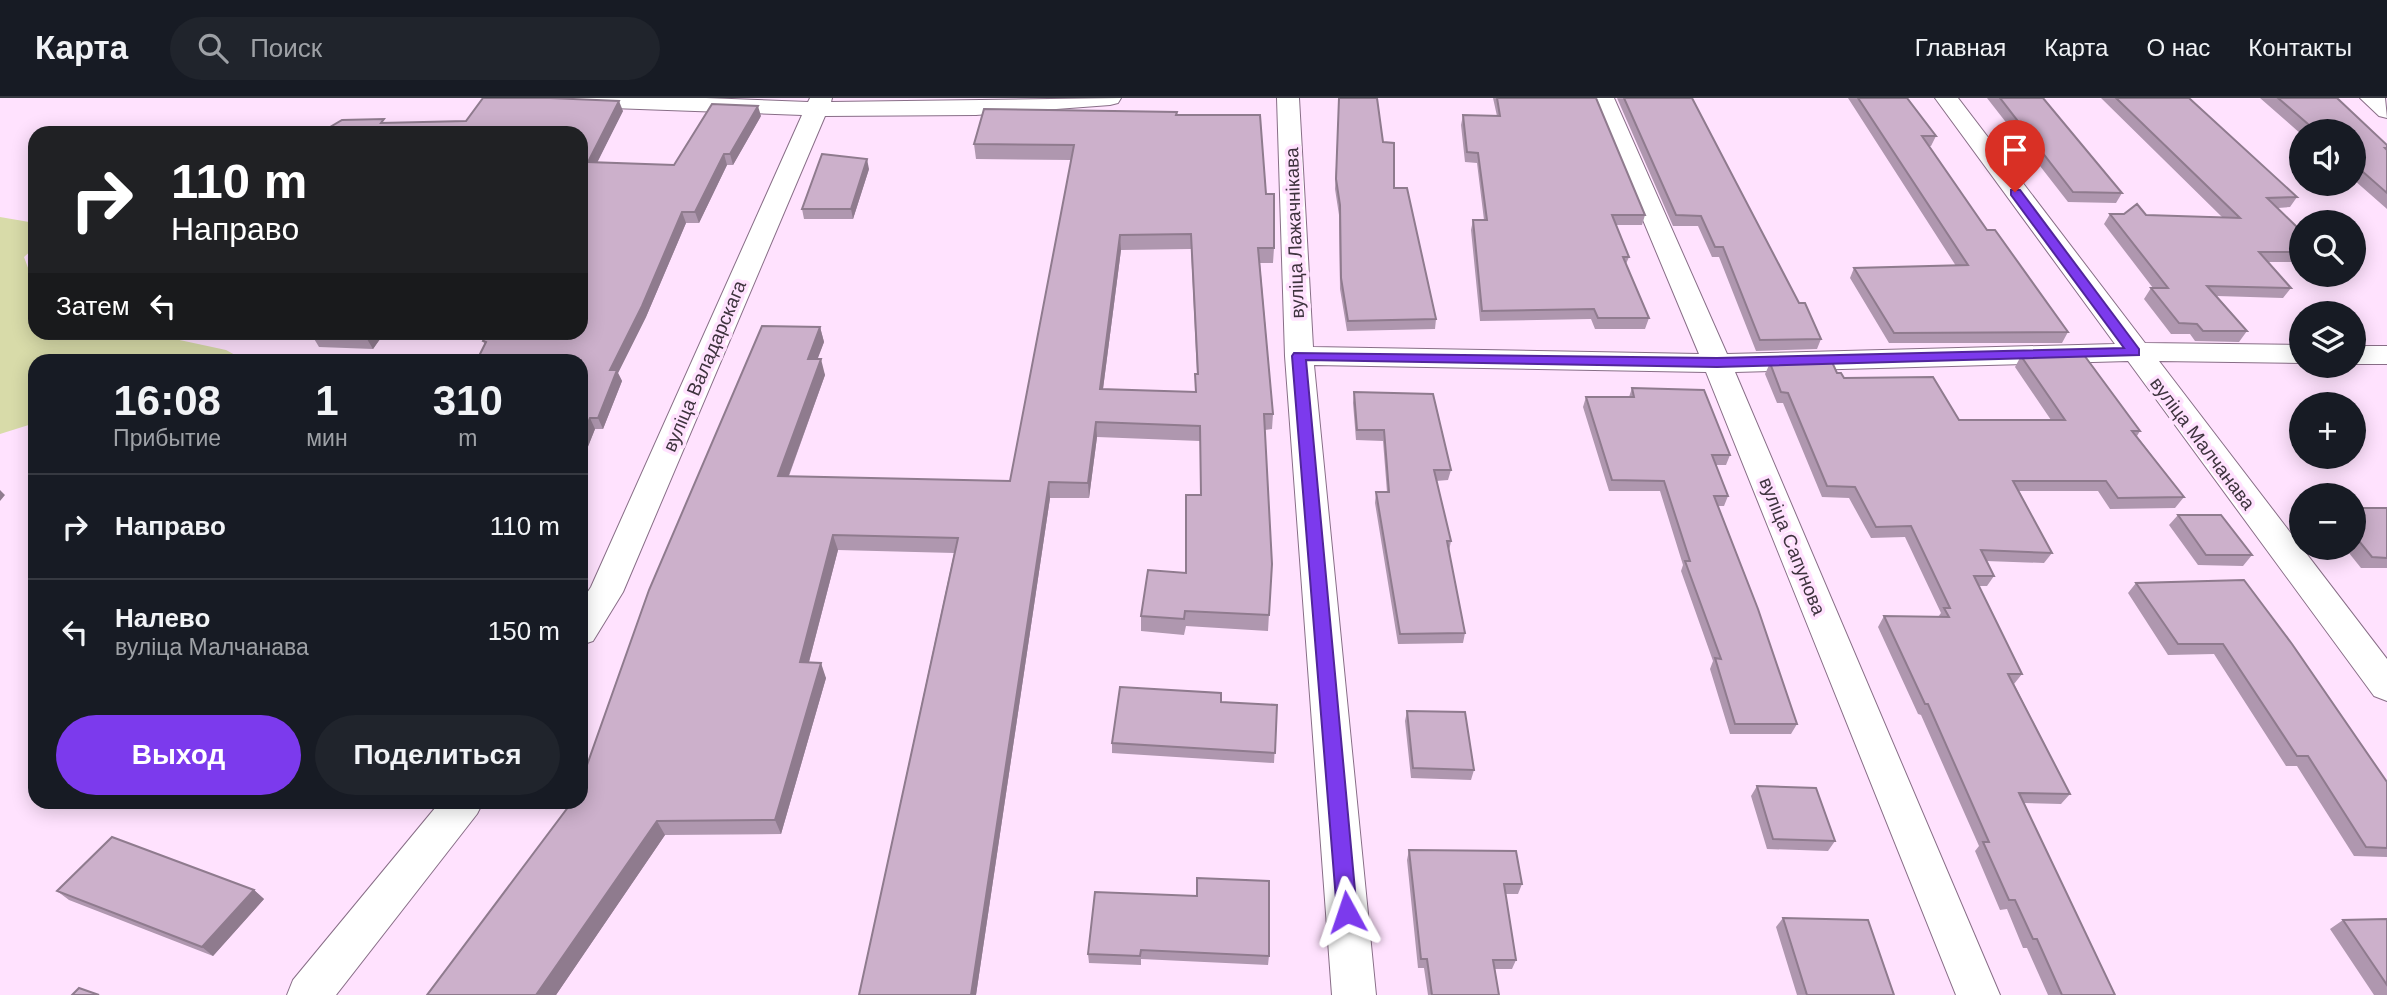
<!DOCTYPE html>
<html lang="ru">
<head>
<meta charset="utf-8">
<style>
	:root { --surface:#171b24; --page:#20242c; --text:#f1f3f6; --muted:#9ea1a6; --line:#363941; --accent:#7c3aed }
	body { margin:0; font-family:Helvetica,sans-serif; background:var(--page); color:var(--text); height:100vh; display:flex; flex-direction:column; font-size:26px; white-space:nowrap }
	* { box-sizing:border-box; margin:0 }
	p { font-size:23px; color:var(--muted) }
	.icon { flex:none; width:38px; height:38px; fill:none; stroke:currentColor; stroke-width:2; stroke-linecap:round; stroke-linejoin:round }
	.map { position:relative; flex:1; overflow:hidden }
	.side { position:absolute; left:28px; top:256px; width:560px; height:455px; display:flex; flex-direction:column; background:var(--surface); border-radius:21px; box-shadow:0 4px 18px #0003 }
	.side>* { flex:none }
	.guide { position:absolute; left:28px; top:28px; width:560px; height:214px; border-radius:21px; box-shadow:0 4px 18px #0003; background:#202124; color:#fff; overflow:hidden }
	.buttons { position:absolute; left:2289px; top:21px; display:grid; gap:14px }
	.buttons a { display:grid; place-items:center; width:77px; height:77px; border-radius:50%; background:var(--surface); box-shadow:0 4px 18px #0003; font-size:35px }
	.pin { position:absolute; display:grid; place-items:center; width:60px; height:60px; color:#fff; margin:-72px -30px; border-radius:50% 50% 50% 0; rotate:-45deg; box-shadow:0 0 7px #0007 }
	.pin .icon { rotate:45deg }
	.me { position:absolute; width:77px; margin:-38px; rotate:355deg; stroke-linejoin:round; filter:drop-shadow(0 0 5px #0008) }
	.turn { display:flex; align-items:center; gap:24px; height:147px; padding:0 28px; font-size:32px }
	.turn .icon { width:91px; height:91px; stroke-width:2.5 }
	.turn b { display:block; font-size:49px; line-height:60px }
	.then { display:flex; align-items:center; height:66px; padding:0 28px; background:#0003; gap:14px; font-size:26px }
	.eta { display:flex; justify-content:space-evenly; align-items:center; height:119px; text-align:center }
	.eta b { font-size:42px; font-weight:800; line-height:49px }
	.primary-button { display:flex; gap:14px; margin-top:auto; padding:14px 28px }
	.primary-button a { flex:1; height:80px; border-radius:42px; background:var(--accent); color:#fff; font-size:28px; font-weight:800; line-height:80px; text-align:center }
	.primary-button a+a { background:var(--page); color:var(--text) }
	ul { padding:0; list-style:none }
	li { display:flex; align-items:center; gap:21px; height:105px; padding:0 28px; border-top:2px solid var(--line) }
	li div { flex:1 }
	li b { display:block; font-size:26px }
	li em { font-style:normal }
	header { display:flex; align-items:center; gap:42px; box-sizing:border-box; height:98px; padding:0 35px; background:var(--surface); border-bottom:2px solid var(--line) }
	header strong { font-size:33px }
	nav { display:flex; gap:38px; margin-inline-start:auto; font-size:24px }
	.search { width:490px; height:63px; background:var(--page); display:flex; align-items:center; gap:18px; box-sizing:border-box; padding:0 24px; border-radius:38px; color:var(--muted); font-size:26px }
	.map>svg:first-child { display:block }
</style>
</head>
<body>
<header>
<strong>Карта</strong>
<div class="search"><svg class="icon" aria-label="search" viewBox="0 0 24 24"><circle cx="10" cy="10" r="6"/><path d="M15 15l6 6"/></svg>Поиск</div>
<nav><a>Главная</a><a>Карта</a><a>О нас</a><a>Контакты</a></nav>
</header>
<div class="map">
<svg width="2387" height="897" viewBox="0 0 2387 897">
	<rect width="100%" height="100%" fill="#ffe2fe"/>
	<path fill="#d8dba9" d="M0 119 35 125V149L24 159 31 178 35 179V234L147 235 226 252 237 258 238 262H35V325L0 336Z"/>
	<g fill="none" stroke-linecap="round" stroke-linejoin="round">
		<g stroke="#886e87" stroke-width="2">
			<path id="street" d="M518 0H706L808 4 810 0H832L831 4 1121 0 1118 5 1110 7 976 17 825 18 623 494 593 543 581 547V504L591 489 802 17 529 7 521 5Z
				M1277 0H1299L1313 249 1699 256 1592 0H1614L1727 256 2115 246 1935 0H1958L2145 245 2301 247V265L2159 263 2387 561V603L2374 598 2128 263 1735 274 2000 897H1956L1706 274 1314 267 1376 897H1332L1285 258Z
				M2360 0H2385L2387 20 2379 18Z
				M2354 248H2387V266H2354Z
				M440 704H483L477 716 336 897H287L293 882Z"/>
		</g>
		<use href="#street" fill="#fff" fill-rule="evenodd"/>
	</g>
	<path fill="#af97af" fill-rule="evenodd" d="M1339 0 1383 44 1394 90 1436 221 1435 231 1347 233 1340 191 1339 117 1335 91Z
		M1493 0H1596L1645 117 1642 127H1616L1629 159 1626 166 1649 220 1645 231H1595L1591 221 1480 223 1471 132 1473 122H1484L1477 65 1465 64 1461 27 1463 17 1497 18Z
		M1617 0H1692L1799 205 1821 241 1817 251 1756 253 1719 159H1712L1698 128H1673Z
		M1848 0H1907L1936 38 1931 48H1929L1987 132 2068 234 2062 245H1889L1850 180 1854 170 1956 168Z
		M1987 0H2043L2122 95 2116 105 2068 104Z
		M2101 0H2189L2297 99 2290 109 2278 110 2301 133V164H2268L2291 190 2283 200 2217 198 2247 233 2239 244 2195 243 2190 236H2171L2144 201 2151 190H2153L2104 126 2110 116 2222 119Z
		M2260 0H2337L2387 47V111L2354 82V33H2301V36Z
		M623 13 597 64 674 67 761 18 733 67H727L699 125H686L646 219 618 275 622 283 603 331H595L581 366V262L485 247 483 243 581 234V35L386 25 466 23Z
		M1177 17 1266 96 1274 150 1273 165H1260L1273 316 1272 331 1265 332 1272 466 1268 533 1186 528 1184 537 1141 533V518L1186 475 1200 397V343L1097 339 1089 400H1050L976 897H859L954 455 838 452 809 564 826 580 781 736 665 737 556 897H427L581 704 820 229 824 244 817 261 825 277 789 378 1010 383 1071 62 976 61 974 46ZM1191 151 1197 276 1195 294 1103 291 1121 152Z
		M869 71 853 121H804L802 111Z
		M385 234 373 251 319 249 313 239Z
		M2021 258 2140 333 2137 338 2184 399 2175 410 2110 411 2098 393H2019L2052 455 2044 465 1986 463 1994 478 1987 488H1979L2022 576 2014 586 2070 696 2061 706 2024 705 2115 897H2048L2027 850H2023L2007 811 2000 812 1975 753 1979 748 1921 617 1918 616 1878 529 1884 518 1938 519 1941 515 1905 439 1871 440 1849 400 1822 399 1783 305H1777L1765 276 1770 265 1837 275 1844 280 1959 322H2051L2015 269Z
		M1632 290 1730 357 1726 367H1716L1728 398 1724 408H1718L1797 626 1791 636H1730L1710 571 1713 563 1681 473 1683 467 1660 393H1609L1583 309 1586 299H1629Z
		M1354 294 1451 372 1448 382 1436 383 1451 443 1449 453 1465 535 1463 545 1398 546 1375 405 1376 394H1387L1383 343 1356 342 1353 305Z
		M2354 410H2387V470H2361L2345 450H2354Z
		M2178 417 2252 457 2243 468 2198 467 2169 427Z
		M2244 482 2387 684V759L2354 758 2297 668H2286L2214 556 2168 557 2128 495 2136 485Z
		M1221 604 1277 607 1274 665 1112 655V645Z
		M1407 613 1474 672 1471 682 1411 680 1405 623Z
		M1757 688 1835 743 1828 753 1767 751 1751 698Z
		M1409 752 1522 786 1518 796H1505L1516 862 1512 871H1495L1499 897H1428L1424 870H1418L1407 762Z
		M254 792 264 801 213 858 69 802 57 793Z
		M1095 794 1269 858 1268 867 1141 861V867L1089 865 1088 856Z
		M1783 820 1894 897H1797L1776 829Z
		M2387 821V897H2374L2330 831 2343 822Z"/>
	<path fill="#8f7b8e" d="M619 3 623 13 592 75 588 64Z
		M758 8 761 18 733 67 730 56Z
		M724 56 727 67 699 125 695 114Z
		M867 61 869 71 853 121 851 111Z
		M682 114 686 125 646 219 618 275 622 283 603 331 598 320 610 272Z
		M1120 137 1121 152 1101 306 1100 291Z
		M820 229 824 244 812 276 808 261Z
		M371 234H385L373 251 367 241Z
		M821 261 825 277 783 393 778 378Z
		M590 320 595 331 581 366V341Z
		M1096 324 1097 339 1089 400 1088 385Z
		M1049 384 1050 400 976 897H971Z
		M0 392 5 397 0 403Z
		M833 437 838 452 805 579 800 564Z
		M821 565 826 580 781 736 775 722Z
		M657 723 665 737 556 897H536Z
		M254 792 264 801 213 858 202 849Z"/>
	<path fill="#ccb0cb" stroke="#8f7b8e" stroke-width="2" fill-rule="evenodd" d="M483 0H550L619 3 588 64 674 67 712 6 758 8 730 56H724L695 114H682L642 208 610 272H617L598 320H590L581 341V262H477L486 244 483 243 488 234H581V35H320L342 22 384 21 381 25 466 23Z
		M1339 0H1377L1383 44 1394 45V90H1407L1436 221 1348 223 1341 180 1340 107 1336 81Z
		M1497 0H1596L1645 117H1612L1629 159H1623L1649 220H1598L1594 211 1482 213 1473 122H1487L1478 55 1467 54 1463 17 1500 18Z
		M1624 0H1692L1799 205H1805L1821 241 1760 242 1723 149H1715L1701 118 1676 117Z
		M1858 0H1907L1936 38H1922L1987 132H1995L2068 234 1894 235 1854 170 1968 167Z
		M2000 0H2043L2122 95 2073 94Z
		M2116 0H2189L2297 99 2267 100 2301 133V154H2259L2291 190 2207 188 2247 233H2203L2197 226 2179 225 2151 190H2168L2110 116H2124L2137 106 2146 117 2240 120Z
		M2278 0H2337L2387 47V50H2385L2387 52V95L2354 66V33H2316Z
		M984 11 1177 14 1176 17H1260L1266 96H1274V150H1258L1273 316H1264L1272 466 1269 517 1185 513 1184 521 1141 518 1148 472 1186 475V397H1201L1200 328 1096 324 1088 385 1049 384 971 897H859L958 440 833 437 800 564 821 565 775 722 657 723 536 897H427L572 704H581V684L649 492 762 228 820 229 808 261H821L778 378 1010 383 1074 47 974 46ZM1191 136 1198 276H1195L1196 294 1100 291 1120 137Z
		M822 56 867 61 851 111H802Z
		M317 234H371L367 241 313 239Z
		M2084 257 2140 333H2132L2184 399 2118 400 2106 383H2013L2052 455 1981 452 1994 478H1974L2022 576H2008L2070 696 2019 695 2115 897H2062L2037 841H2033L2015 802H2009L1983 744H1989L1928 606H1925L1884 518 1949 519 1944 510H1950L1911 428 1876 429 1855 389 1827 388 1788 295 1781 294 1770 265 1832 264 1837 275H1841L1844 280 1933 279 1959 322H2065L2021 258Z
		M1632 290 1704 292 1730 357H1712L1728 398H1714L1758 511 1797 626H1735L1715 560 1721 561 1685 463H1690L1664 383 1612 382 1586 299H1634Z
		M1354 294 1433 296 1451 372H1434L1451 443H1447L1465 535 1400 536 1376 394H1389L1384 332H1357Z
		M2354 410H2387V460L2372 459 2354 437Z
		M2178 417H2221L2252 457H2206Z
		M2244 482 2292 546 2387 684V750L2366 749 2308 658H2297L2223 546H2178L2136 485Z
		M1120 589 1221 595V604L1277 607 1275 655 1112 645Z
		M1407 613 1465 614 1474 672 1413 670Z
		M1757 688 1816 690 1835 743 1773 741Z
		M112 739 254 792 202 849 57 793Z
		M1409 752 1516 753 1522 786H1504L1516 862H1493L1499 897H1432L1427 861H1421Z
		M1197 780 1269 783V858L1141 852 1140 858 1088 856 1095 794 1197 798Z
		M1783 820 1868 822 1894 897H1807Z
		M2387 821V887L2343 822Z
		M79 890 99 897H72Z"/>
	<path fill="#7c3aed" stroke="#51269a" stroke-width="2" d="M2011 92H2020L2139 251V257L1717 269 1306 262 1357 814 1354 820 1347 823 1340 820 1337 814 1292 258 1294 255 1717 260 2124 250 2011 97Z"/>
	<g text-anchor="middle" stroke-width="7" stroke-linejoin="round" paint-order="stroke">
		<g font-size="19" fill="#3e333e" stroke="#ffe2fe">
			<text transform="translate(1294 135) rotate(-92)" y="7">вуліца Лажачнікава</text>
			<text transform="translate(704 268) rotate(-67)" y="7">вуліца Валадарскага</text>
			<text transform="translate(2203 345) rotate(53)" y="7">вуліца Малчанава</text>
			<text transform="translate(1793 448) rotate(68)" y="7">вуліца Сапунова</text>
		</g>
	</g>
</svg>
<div class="buttons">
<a><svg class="icon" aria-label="sound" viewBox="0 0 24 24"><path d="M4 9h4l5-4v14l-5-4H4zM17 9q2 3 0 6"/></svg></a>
<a><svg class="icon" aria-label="search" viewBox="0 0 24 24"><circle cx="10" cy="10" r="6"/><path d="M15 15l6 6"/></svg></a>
<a><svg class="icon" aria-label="layers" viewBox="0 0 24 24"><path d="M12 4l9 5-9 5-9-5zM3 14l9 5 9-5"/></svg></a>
<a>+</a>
<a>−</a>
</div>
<div class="pin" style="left:2015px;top:94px;background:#d93025"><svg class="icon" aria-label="arrive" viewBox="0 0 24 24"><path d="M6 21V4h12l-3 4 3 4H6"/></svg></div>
<svg class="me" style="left:1347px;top:814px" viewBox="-20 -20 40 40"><path d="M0-17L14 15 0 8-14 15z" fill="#7c3aed" stroke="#fff" stroke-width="4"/></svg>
<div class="guide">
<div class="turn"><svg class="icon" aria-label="right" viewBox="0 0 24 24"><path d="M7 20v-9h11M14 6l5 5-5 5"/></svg><div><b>110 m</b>Направо</div></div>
<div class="then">Затем<svg class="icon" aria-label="left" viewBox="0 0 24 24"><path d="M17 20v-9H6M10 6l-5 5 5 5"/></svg></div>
</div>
<section class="side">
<div class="eta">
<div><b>16:08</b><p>Прибытие</p></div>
<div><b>1</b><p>мин</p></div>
<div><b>310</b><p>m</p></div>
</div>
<ul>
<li><svg class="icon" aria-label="right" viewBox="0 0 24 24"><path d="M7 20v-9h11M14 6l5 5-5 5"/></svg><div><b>Направо</b></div><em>110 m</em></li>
<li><svg class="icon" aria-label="left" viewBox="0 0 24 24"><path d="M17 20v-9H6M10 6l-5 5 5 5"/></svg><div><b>Налево</b><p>вуліца Малчанава</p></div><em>150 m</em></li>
</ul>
<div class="primary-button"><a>Выход</a><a>Поделиться</a></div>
</section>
</div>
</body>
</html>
